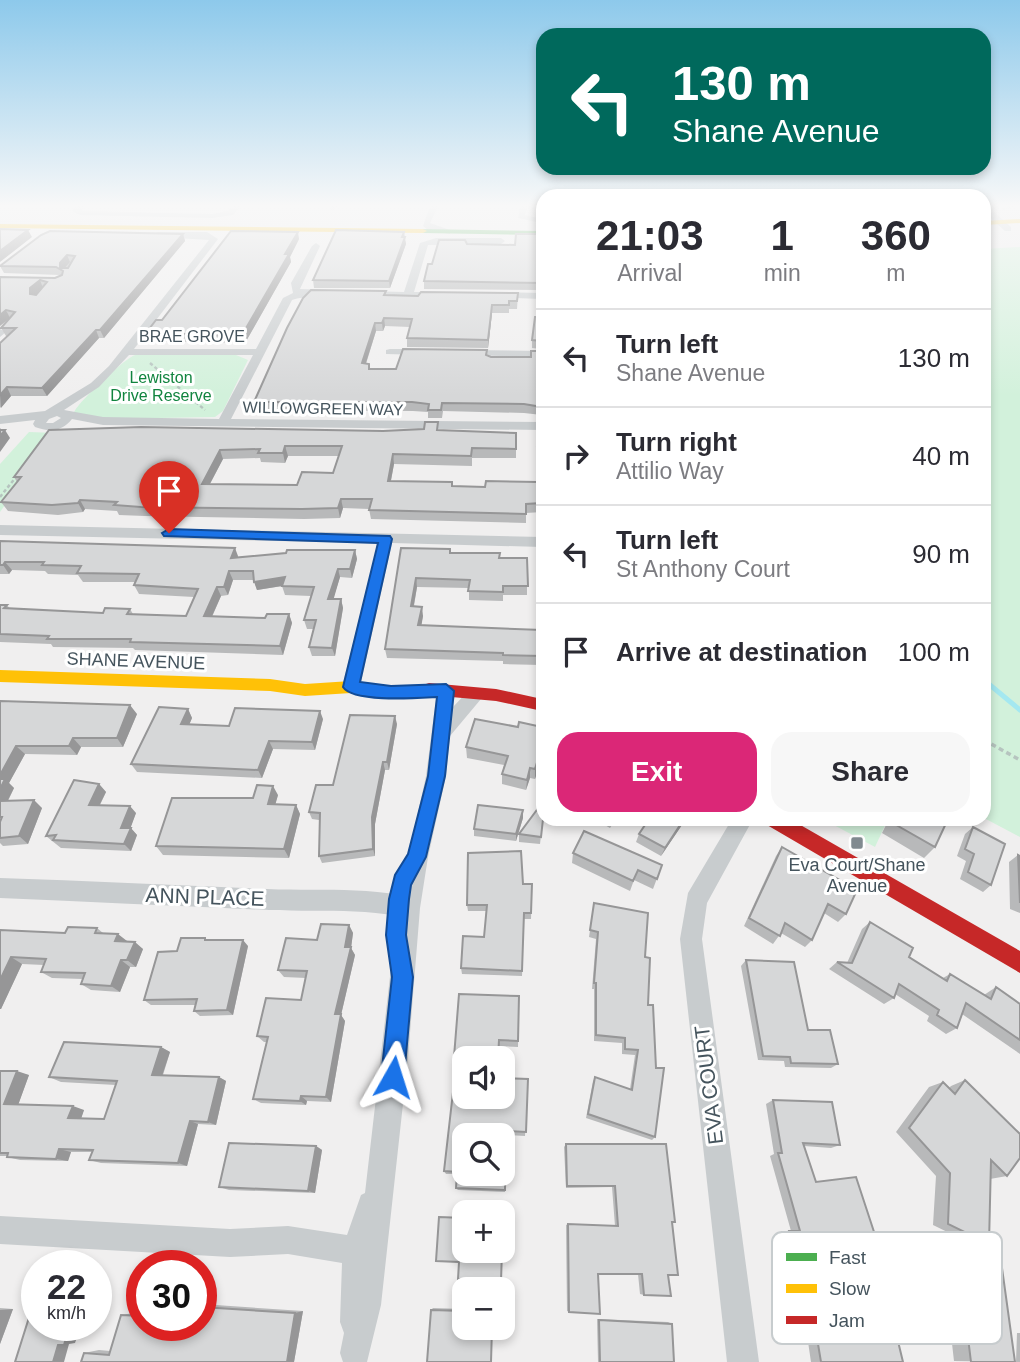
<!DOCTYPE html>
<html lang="en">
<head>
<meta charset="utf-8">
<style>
	:root { --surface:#fff; --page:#f7f7f7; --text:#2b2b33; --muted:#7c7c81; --line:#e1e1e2; --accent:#db2777 }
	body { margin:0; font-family:Arial,sans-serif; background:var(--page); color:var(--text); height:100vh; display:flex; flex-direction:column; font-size:26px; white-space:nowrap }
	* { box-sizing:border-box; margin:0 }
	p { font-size:23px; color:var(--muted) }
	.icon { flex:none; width:38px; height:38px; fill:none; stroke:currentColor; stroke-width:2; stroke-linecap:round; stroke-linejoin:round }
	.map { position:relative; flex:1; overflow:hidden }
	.drawer { position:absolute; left:536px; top:189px; width:455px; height:637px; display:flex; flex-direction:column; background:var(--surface); border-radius:21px; box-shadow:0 4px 10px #0003 }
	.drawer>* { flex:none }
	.hud { position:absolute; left:536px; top:28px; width:455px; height:147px; border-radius:21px; box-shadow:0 4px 10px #0003; background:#00695c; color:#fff; overflow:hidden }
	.fabs { position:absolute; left:452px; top:1046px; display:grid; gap:14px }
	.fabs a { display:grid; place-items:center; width:63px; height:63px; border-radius:14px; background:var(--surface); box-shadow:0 4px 10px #0003; font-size:35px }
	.speed { position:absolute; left:21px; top:1250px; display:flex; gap:14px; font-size:35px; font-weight:700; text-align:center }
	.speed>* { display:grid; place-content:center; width:91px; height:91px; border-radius:50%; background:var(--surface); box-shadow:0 4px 10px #0003; line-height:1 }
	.speed small { font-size:18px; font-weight:400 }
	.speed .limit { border:10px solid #d22; background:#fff; color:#111 }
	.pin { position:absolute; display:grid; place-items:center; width:60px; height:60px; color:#fff; margin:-72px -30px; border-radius:50% 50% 50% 0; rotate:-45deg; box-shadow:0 0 7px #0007 }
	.pin .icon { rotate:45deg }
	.me { position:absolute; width:77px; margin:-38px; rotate:6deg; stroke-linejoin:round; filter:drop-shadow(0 0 5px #0008) }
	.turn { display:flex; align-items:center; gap:24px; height:147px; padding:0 21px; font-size:32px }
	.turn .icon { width:91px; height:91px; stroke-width:2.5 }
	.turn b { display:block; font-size:49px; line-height:60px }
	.eta { display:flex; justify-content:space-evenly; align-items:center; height:119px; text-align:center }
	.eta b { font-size:42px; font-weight:600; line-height:49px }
	.primary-button { display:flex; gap:14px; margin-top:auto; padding:14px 21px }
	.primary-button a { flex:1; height:80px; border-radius:21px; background:var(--accent); color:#fff; font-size:28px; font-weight:600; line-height:80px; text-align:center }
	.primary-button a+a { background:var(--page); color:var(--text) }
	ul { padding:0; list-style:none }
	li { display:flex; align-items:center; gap:21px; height:98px; padding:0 21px; border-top:2px solid var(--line) }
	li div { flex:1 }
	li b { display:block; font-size:26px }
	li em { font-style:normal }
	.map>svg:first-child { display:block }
</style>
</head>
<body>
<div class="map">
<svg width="1020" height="1362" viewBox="0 0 1020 1362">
	<rect width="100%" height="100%" fill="#f0efef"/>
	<path fill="#d2f1db" d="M1020 247V837L984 818V249Z
		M135 355H236L248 360 223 411 215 417 102 419 74 413C76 404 125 358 135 355Z
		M29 432 56 433 0 512V464Z
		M835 819H888L875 847 832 824Z"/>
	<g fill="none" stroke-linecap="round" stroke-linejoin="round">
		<path stroke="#a4e8f0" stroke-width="5" d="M984 680 1020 710"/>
		<path stroke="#b6c4bf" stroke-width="2" stroke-dasharray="2.5 2" stroke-linecap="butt" d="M1003 209 1015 206"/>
		<path stroke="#b6c4bf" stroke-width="2.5" stroke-dasharray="3.5 2.5" stroke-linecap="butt" d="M150 363 205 410
			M0 497 16 477"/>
		<path stroke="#b6c4bf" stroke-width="3.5" stroke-dasharray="5 3.5" stroke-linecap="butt" d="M984 740 1020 760"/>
		<path fill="#c8ccce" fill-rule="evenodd" d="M75 206H83L82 211 212 214 227 211 233 206H241L233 215 212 218 80 215 72 211Z
			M331 206H339L333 210 329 208Z
			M430 206H438L430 223 450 230V234L428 230 423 226Z
			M520 206H528L525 215 542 219V223L518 218Z
			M986 206H997L993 211 1011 227V231H1005L986 214Z
			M157 232H207L218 239 134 349H256L283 298 293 293 291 283 312 246 316 243 320 246 300 289 330 290 335 293C325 299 305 295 292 300L231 419 542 422V430L103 425 72 419C62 432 49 432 35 427L33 424 35 420 0 424V416L45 411 91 383 109 366 209 240 160 237ZM129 355H253L219 419 103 417 64 410 99 387ZM57 416 61 418 53 423H46L49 419Z
			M436 238H501L505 241 501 244 428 245 414 292H442L445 293V297L362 296V292L365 291 404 292 420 243Z
			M494 292 542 293V299L491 297V293Z
			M0 329 6 332 0 337Z
			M390 349H424L429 352 424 355 386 354V350Z
			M466 350 542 351V357L462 355 461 353Z
			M0 525 542 537V547L392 543 360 687 357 692H345L342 687 378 543 0 535Z
			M446 684 452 686 455 691 453 707 471 688H483L486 693 450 736 446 776 428 857 420 908 408 1058 381 1305 367 1362H343L340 1353 344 1333 340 1322 342 1263 288 1254 230 1257 0 1244V1216L230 1229 288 1226 347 1235 361 1195 365 1193 397 916C354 908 313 912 269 910 179 906 90 902 0 898V878C89 881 178 885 267 889 313 891 354 887 400 895L426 776 437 691 440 686Z
			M732 819H753L707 903 702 939 759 1362H727L680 939 688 893Z"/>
		<path fill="#4caf50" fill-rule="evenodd" d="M420 229 542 231V235L423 233Z"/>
		<path fill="#ffc107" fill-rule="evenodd" d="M1020 219V223L984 225V221Z
			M0 224 423 229 427 231 423 233 0 228Z
			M0 670 270 679 305 684 351 681 391 687 446 685 452 687 454 691 452 695 446 697 391 699 351 693 305 696 270 691 0 682Z"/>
		<path fill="#c62828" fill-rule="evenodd" d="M429 683 496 689 542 699V711L496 701 429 695 423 693 421 689 423 685Z
			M764 819H790L1020 951V973L767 825Z"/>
	</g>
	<path fill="#b8b9ba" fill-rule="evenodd" d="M183 234 185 241 104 338H99L47 396H11L0 408V343L8 336H6L1 328 8 320 0 277 55 278 60 275 4 273 0 266Z
		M542 234V290L424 289V281L432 264 467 244 515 245Z
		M404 237 406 244 390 288H314L313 280Z
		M299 239 290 257 291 262 245 343 149 341 146 333 162 320Z
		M386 291V296H418L518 293 517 309H509V313H492L488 348 407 347V338L410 327 385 326 383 331H376L366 364 370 369H396L487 350V356L491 357H531L542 351V415L524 413 443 411 442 418H428V412L413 411 256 410 254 402Z
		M542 317V349L532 348V340Z
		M49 430H439L516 433V458H472V466L394 464 391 481 453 486 485 487 538 482 542 447V512L526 513V523L371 519 369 509 343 508 340 518 304 519 145 516 119 515 117 511 85 509 83 512 58 515 8 511 1 502 17 482 14 477ZM288 456H339L333 473 297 485 210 484 223 459 260 458 261 462 285 463Z
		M0 541 238 556V558L355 550 357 559 352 578 340 577 333 599H341L343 608 335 656H312L309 647 314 629H307L304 620 311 596 285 595 282 586 257 590 254 580H233L228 595 221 596 212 617 265 618 289 614 292 623 283 655 135 650 133 648 53 647 51 644 0 642V605H7L10 609 103 613 130 609 133 614 186 616 194 597 139 594 134 585 135 582H83L78 575 48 574 45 571 12 570 9 574H0Z
		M401 548 450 549 451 553 500 558H527V595H503V601L469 600V588L417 587 414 606 423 616 421 625 541 630 542 623V665L503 664V661L387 658 385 649Z
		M0 701 137 714 123 747H81L77 755 25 754 9 783 14 788 8 801 42 808 28 844 3 846 0 843Z
		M188 709 192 718 189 725 229 726 323 719 315 750 273 749 262 778 137 772 131 764Z
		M397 724 389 770H385L375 824V856L322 863 319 856V820L312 819 309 812 333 785Z
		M518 727H542V757L535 779 530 778 526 790 502 784V774L504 765 467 758 466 747Z
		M99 784 106 792 100 805 136 813 130 828 137 835 131 851 61 848 46 836Z
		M278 795 275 804 296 805 300 814 289 858 163 855 156 846 253 798Z
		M523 818 516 841 474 836V829Z
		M543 819 540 844 519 842V834Z
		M594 819H616L610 828Z
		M686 819 661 856 636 842 639 834Z
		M889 819H948L935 847 924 858 882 833Z
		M973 827 991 885 983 892 960 879 966 861 957 856 965 834Z
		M782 847 846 914 838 922 824 913 812 940 805 947 781 933 773 944 744 926 776 856Z
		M573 853 662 865 653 889 634 880 630 891 572 863Z
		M1018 855 1020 856V913L1010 909 1009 862Z
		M523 884H532L531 919H524L522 976 462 974 461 968 484 937 486 911H468L467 905Z
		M594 903 645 957 655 1137 652 1140 586 1118 593 1081 595 1077 630 1089 635 1055 622 1054V1043L594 1041V989H592L596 939 589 937Z
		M870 922 909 957 943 978 950 974 984 995 996 987 1020 1004V1054L962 1014 957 1028 946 1034 927 1021 929 1016 895 994 894 998 884 1004 829 969 837 962 847 963 862 929Z
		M349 925 353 933 351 948 355 955 341 1015 345 1021 331 1102 307 1101 306 1105 261 1103 253 1099 267 1042H264L257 1036 301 1000 306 978 284 977 278 970 317 940Z
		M97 928 103 933 127 941 143 949 136 967H130L120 992 91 990 81 984 83 979 52 978 41 972 44 965 22 964 1 1009H0V930L65 933Z
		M208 940 248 946 233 1015 200 1016 194 1011 195 1005H151L144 1000 177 951Z
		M746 960 808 1030 838 1064 831 1068 785 1067 784 1061 758 1060 741 966Z
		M519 996 518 1047 499 1046 498 1059H464V1097L528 1079 525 1136 506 1135 505 1192 458 1190 456 1188 457 1174H446L444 1171 456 1062 454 1057Z
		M161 1047 170 1052 163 1075 219 1077 226 1081 216 1125 198 1124 187 1166 101 1163 89 1160 92 1152H71L68 1161 20 1160 7 1157V1156H0V1071L29 1075 18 1105 84 1110 81 1118 104 1119 116 1085 61 1082 49 1077Z
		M965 1080 1007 1176 990 1179 989 1244H972L933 1225 936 1176 896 1132 929 1087 943 1082 949 1088 951 1086Z
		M773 1100 840 1145 831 1148 804 1146 816 1182 856 1177 892 1331 880 1329 869 1288H847L856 1329 885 1331 896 1333 903 1362H811L803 1308 788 1306 782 1266 786 1267 781 1231H791L770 1156 774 1154 766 1104Z
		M566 1144 672 1222 668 1275 644 1295 640 1294 638 1274H598L569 1312 567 1311 566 1225 568 1224 615 1226 612 1187 566 1188 564 1147Z
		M316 1146 322 1150 315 1193 229 1190 219 1187Z
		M942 1256H958L1015 1362 954 1361Z
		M201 1304 303 1311 294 1362H81L84 1353 99 1350 110 1351 121 1315 134 1313H142V1325H201Z
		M0 1308 13 1309 0 1344Z
		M433 1308 464 1309V1328L431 1310Z
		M597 1319 668 1322 672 1324 674 1362H598Z
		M1017 1333H1020V1362H1016Z"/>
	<path fill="#969697" d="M28 230 32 237 0 262V251Z
		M298 232 299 239 290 257 291 262 245 343 242 335Z
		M404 232 406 244 390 288 389 281Z
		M183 234 185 241 104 338 100 330Z
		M67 255 70 262 63 270H60V263Z
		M40 280 43 288 34 296 30 294V288Z
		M492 305V313L488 348V340Z
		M6 310 10 318 0 326V315Z
		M384 318 385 326 383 331 382 323Z
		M375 323 376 331 363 372 362 363Z
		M96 330 99 338 47 396 42 388Z
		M7 387 11 396 1 408 0 395Z
		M0 428 3 432 5 430 10 438 0 452Z
		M285 446 288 456 285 463 283 453Z
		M220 450 223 459 205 493 202 484Z
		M393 454 394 464 389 490 388 481Z
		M341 499 343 508 340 518 338 508Z
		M80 500 85 509 83 512 78 503Z
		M235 548 238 556 234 567 231 558Z
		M355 550 357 559 352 578 350 569Z
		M5 562 12 570 9 574 3 565Z
		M338 569 340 577 331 608 328 599Z
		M229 571 233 580 228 595 224 587Z
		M285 577 288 585 257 590 254 582Z
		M416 578 417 587 412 615 411 606Z
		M217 587 221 596 208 625 204 616Z
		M341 599 343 608 335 656 332 648Z
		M422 607 423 616 420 634 418 625Z
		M289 614 292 623 283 655 280 646Z
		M130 705 137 714 123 747 117 738Z
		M188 709 192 718 186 732 181 724Z
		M320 711 323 719 315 750 312 742Z
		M395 716 397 724 389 770 387 762Z
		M73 738 81 747 77 755 69 746Z
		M269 741 273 749 262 778 258 770Z
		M16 746 25 754 9 783 14 788 3 810 0 808V775Z
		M542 746V757L535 779V769Z
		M383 762 385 770 375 824V856L373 849 372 817Z
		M530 768V778L526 790 527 780Z
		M99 784 106 792 96 812 89 805Z
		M273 786 278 795 273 813 268 804Z
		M34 800 42 808 28 844 19 836Z
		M296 805 300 814 289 858 284 849Z
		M130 806 136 813 128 835 121 828Z
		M523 810V818L516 841V834Z
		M684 819H686L661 856 665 848Z
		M131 828 137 835 131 851 124 844Z
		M349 925 353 933 351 948 355 955 341 1015 345 1021 331 1102 326 1097 335 1014Z
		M118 934 127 941 124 948 115 941Z
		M243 940 248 946 233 1015 227 1010Z
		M135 942 143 949 136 967 127 960Z
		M11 957 22 964 1 1009H0V980Z
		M121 960 130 967 120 992 111 986Z
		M161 1047 170 1052 161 1079 152 1075Z
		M17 1071 29 1075 17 1108 4 1104Z
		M219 1077 226 1081 216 1125 208 1122Z
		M301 1096 307 1101 306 1105 300 1101Z
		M73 1106 84 1110 80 1122 68 1118Z
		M190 1121 198 1124 187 1166 178 1163Z
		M316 1146 322 1150 315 1193 308 1191Z
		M59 1149 71 1152 68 1161 56 1159Z
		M13 1309 0 1344V1310Z
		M303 1311 294 1362H287L295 1313Z
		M70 1325H81L75 1343 69 1344 64 1362H53L58 1345Z"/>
	<path fill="#d6d7d8" stroke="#969697" stroke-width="2" fill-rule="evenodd" d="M0 229 28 230 0 251Z
		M336 230 404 232 402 237H405L389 281 313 280Z
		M50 231 183 234 100 330H96L42 388 7 387 0 395V343L16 328H1L15 312 6 310 0 315V277L55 278 62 275 63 271 56 267 0 266 41 235ZM67 255 75 256 68 268H60V263ZM40 280 47 282 36 295 30 294V288Z
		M231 231 298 232 285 254H289L242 335 146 333 156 320H162Z
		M516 234H542V283L424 281 428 264H432L439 240H465L467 244 515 245Z
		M311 290 386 291 384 295 418 296 421 292 518 293 517 301H509V305H492L488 340 407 338 412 319 384 318 382 323H375L362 363 369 364V369H396L403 349 487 350 486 355 491 357H531V351H542V407L524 404 442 403 441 410H428L429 404 412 402H254L287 328 303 298Z
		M535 317H542V341L532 340Z
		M425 422H438L437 430 516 433V449L472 448 471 456 393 454 388 481 452 482V486L485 487 486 481 538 482 537 447H542V503L526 504V514L369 510 372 499H341L338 508 302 509 141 507 114 505 117 502 80 500 78 503 52 505 1 502 21 477H14L49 430 141 427 383 431 424 429ZM285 446H342L333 473 302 472 297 485 202 484 220 450 260 449 258 453H283Z
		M0 430H5L0 436Z
		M0 541 235 548 231 558 286 553 287 550H355L350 569H338L328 599H341L332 648 309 647 316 620H304L314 587 282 586 285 577 254 582 253 571H229L224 587H217L204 616 265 618 267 614H289L280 646 130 642 131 639H47L49 636 0 634V605H7L4 608 103 613 105 608 130 609 127 614 186 616 198 589 134 585 139 574 77 573 81 566 42 565 44 562H5L3 565H0Z
		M401 548 450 549V553H500L499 558H527L528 586H503V592L468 591 470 580 416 578 411 606 422 607 418 625 542 630V623V656L503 655V653L385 649Z
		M0 701 130 705 117 738H73L69 746H16L0 775Z
		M159 707 188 709 181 724 229 726 235 708 320 711 312 742 269 741 258 770 131 764Z
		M350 715 395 716 387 762H383L372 817 373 849 319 856 320 813 309 812 316 785H333Z
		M475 719 518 727 519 722 542 727V746L535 769 530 768 527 780 502 774 508 756 466 747Z
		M0 779H5L0 789Z
		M74 780 99 784 89 805 130 806 121 828H131L124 844 53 840 56 835 46 836Z
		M257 785 273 786 268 804 296 805 284 849 156 846 172 798H253Z
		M34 800 19 836 0 838V822L2 817H0V801Z
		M542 803 543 819 541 837 519 834Z
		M478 805 523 810 516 834 474 829Z
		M649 819H684L665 848 639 834Z
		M893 819H948L935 847 891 822Z
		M973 827 1005 844 991 885 968 872 974 854 965 849Z
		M584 831 662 865 657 879 638 870 633 881 573 853Z
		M782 847 857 890 846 914 828 904 812 940 785 923 780 936 749 918Z
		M521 851 523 884H532L531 913H524L522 971 461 968 463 936 484 937 487 905H467L468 853Z
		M1018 855 1020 856V903Z
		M594 903 648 913 645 957 650 958 648 1005H653L656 1068H664L655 1137 588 1114 595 1077 632 1090 638 1050 625 1049V1038L596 1035V983H594L598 932 590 930Z
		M870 922 913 948 909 957 947 981 950 974 991 999 996 987 1020 1004V1040L966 1003 957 1028 937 1015 939 1010 899 984 894 998 837 962 852 963Z
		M321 924 349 925 345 947H351L335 1014H341L326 1097 301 1096 300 1101 253 1099 268 1037 257 1036 266 998 301 1000 307 971 278 970 286 938 317 940Z
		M68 927 97 928 95 933 118 934 115 941 135 942 127 960H121L111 986 81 984 85 973 41 972 46 959 11 957 0 980V930L65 933Z
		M181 938H205V940H243L227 1010 194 1011 197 999 144 1000 158 952 177 951Z
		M746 960 794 962 808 1030H830L838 1064 791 1063 790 1057 763 1056Z
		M459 994 519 996 518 1041 499 1040 498 1059H464V1097H502V1078L528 1079 526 1132 506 1131 505 1190 456 1188 457 1172 444 1171 457 1057H454ZM464 1136H502V1174H464Z
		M64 1042 161 1047 152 1075 219 1077 208 1122 190 1121 178 1163 89 1160 93 1150 59 1149 56 1159 7 1157 8 1153H0V1071H17L4 1104 73 1106 68 1118 104 1119 117 1081 49 1077Z
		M965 1080 1020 1134V1158L1007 1176 991 1160 989 1244 948 1224 950 1173 909 1128 943 1082 955 1094Z
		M773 1100 832 1102 840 1145 803 1143 816 1182 856 1177 878 1244 902 1243 927 1330 892 1331 880 1288H847L856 1331 896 1333 903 1362H821L812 1308H796L790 1267H795L789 1231H800L778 1153H782Z
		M229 1143 316 1146 308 1191 219 1187Z
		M566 1144H666L675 1222H672L678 1275H668L671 1296 644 1295 642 1274H598L600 1314 569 1312 568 1224 618 1226 615 1186H567Z
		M439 1217 464 1218V1251H502L501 1281 458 1279 459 1262 436 1261Z
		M958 1256 1002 1268 1015 1362H971Z
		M201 1307 295 1313 287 1362H81L84 1353 109 1355 121 1315 142 1316V1325H201Z
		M32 1308H37V1325H70L64 1345H58L53 1362H15Z
		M431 1310 464 1311V1328H492L491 1362H427Z
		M599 1320 672 1324 674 1362H600Z"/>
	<linearGradient id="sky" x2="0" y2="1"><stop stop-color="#8dc9eb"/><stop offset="0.52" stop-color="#f8f8f8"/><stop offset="1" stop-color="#f8f8f8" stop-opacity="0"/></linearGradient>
	<rect width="1020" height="396" fill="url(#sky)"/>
	<path fill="#1a73e8" stroke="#114b97" stroke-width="2" d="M169 529 390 536 392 539 360 682 391 686 446 684 454 691 445 776 426 857 411 885 409 899 406 935 413 977 404 1077 401 1085 393 1089 385 1085 381 1077 392 977 386 935 389 899 395 875 408 854 428 776 437 697C418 698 353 703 343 687L378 543 164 536 162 533Z"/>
	<rect fill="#818a90" stroke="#fff" stroke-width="2.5" x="850" y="836" width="14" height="14" rx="3.5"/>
	<g text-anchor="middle" stroke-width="6" stroke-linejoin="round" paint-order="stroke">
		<g font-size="16" fill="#45545d" stroke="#fff">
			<text x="192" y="342">BRAE GROVE</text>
			<text transform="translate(323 408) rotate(1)" y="6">WILLOWGREEN WAY</text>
		</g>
		<g font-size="16" fill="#11843f" stroke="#fff">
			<text x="161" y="383">Lewiston<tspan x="161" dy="18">Drive Reserve</tspan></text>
		</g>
		<g font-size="18" fill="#45545d" stroke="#fff">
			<text transform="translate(136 661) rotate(2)" y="6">SHANE AVENUE</text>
		</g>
		<g font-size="18" fill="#45545d" stroke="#fff">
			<text x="857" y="871">Eva Court/Shane<tspan x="857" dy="21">Avenue</tspan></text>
		</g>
		<g font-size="21" fill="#45545d" stroke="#fff">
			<text transform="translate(205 897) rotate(2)" y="7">ANN PLACE</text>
			<text transform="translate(709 1085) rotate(-97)" y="7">EVA COURT</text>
		</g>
	</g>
	<rect x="772" y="1232" width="230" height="112" rx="10" fill="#fff" stroke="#c7ccce" stroke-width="2"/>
	<rect x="786" y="1253" width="31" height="8" fill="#4caf50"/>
	<rect x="786" y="1284" width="31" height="9" fill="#ffc107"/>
	<rect x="786" y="1316" width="31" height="8" fill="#c62828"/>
	<g font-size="19" fill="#45545d">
		<text x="829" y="1264">Fast</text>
		<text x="829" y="1295">Slow</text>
		<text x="829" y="1327">Jam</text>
	</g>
</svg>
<div class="fabs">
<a><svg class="icon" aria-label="sound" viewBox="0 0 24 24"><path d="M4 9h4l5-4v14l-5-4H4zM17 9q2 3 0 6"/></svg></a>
<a><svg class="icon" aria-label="search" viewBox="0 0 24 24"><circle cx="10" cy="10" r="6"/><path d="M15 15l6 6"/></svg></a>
<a>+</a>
<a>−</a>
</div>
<div class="speed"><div>22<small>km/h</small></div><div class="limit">30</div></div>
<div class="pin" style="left:169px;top:533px;background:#d93025"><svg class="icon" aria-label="arrive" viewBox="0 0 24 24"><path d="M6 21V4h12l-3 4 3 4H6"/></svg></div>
<svg class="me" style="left:393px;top:1077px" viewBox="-20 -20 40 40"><path d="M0-17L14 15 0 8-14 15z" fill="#1a73e8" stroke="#fff" stroke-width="4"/></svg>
<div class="hud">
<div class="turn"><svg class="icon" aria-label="left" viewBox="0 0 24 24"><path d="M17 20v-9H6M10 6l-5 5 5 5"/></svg><div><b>130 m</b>Shane Avenue</div></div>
</div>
<section class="drawer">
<div class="eta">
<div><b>21:03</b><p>Arrival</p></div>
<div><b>1</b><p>min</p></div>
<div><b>360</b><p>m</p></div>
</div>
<ul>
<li><svg class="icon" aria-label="left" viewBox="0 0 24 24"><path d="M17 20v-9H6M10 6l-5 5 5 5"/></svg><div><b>Turn left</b><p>Shane Avenue</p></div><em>130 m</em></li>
<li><svg class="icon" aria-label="right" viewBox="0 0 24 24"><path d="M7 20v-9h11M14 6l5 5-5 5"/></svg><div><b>Turn right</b><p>Attilio Way</p></div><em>40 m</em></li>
<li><svg class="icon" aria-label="left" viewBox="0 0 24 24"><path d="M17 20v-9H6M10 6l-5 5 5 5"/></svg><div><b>Turn left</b><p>St Anthony Court</p></div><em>90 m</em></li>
<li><svg class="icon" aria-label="arrive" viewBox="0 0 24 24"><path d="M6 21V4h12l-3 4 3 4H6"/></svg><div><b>Arrive at destination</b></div><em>100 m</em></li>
</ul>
<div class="primary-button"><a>Exit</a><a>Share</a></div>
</section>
</div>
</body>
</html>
